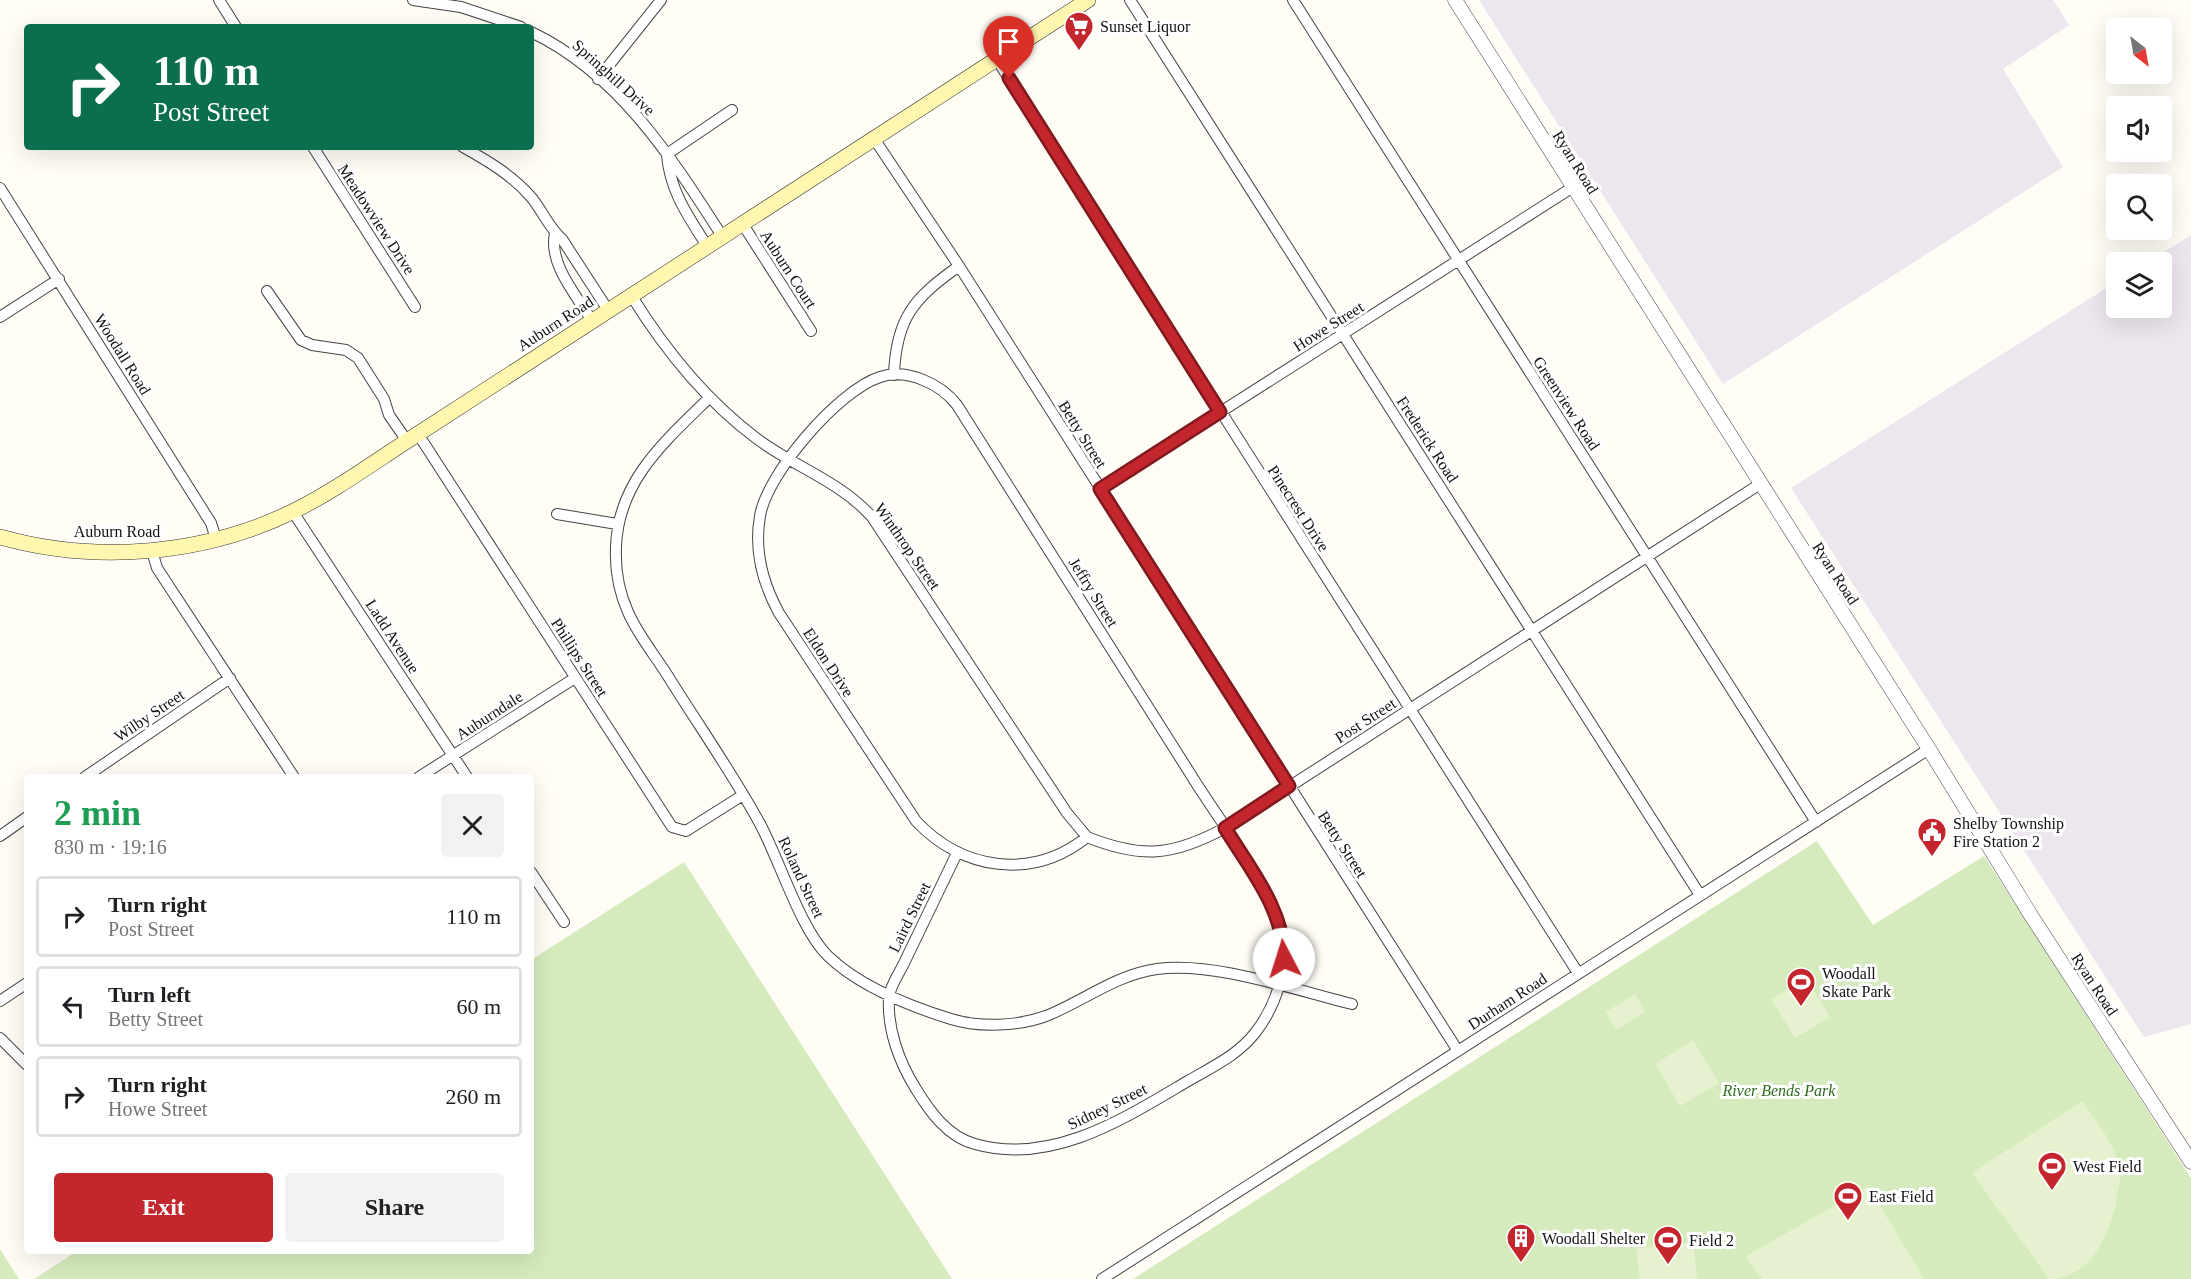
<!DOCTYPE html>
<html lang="en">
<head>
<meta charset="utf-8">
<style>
	:root { --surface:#fff; --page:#f2f2f2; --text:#202124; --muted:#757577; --line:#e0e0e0; --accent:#c4262e }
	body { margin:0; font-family:Georgia,serif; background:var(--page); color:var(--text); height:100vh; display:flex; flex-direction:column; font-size:22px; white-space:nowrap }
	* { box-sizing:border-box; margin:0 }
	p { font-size:20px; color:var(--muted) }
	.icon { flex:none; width:33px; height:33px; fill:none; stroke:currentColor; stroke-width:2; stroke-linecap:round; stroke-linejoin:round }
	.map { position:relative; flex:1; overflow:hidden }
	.drawer { position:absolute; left:24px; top:774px; width:510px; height:480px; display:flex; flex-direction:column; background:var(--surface); border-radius:6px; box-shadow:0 6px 24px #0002 }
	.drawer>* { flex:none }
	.top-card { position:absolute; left:24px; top:24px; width:510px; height:126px; border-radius:6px; box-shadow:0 6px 24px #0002; background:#0b6e4f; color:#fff; overflow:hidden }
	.needle { width:39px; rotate:149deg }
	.buttons { position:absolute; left:2106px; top:18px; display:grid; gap:12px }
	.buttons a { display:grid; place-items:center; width:66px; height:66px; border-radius:6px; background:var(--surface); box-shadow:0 6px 24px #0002; font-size:30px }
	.pin { position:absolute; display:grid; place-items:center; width:51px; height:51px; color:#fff; margin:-62px -26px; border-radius:50% 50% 50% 0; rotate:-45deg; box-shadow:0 0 6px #0007 }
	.pin .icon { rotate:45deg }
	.me { position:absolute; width:66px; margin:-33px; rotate:355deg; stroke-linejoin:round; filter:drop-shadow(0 0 4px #0008) }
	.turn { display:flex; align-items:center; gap:21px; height:126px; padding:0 30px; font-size:27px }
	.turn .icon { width:78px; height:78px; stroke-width:2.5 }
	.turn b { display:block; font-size:42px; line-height:51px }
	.round { display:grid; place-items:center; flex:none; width:63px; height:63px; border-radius:6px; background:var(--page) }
	.summary { display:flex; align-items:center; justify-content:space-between; height:102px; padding:0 30px }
	h1 { font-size:36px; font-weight:700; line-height:45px; color:#1e9e55 }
	.action { display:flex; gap:12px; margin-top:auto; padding:12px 30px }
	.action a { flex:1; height:69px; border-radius:6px; background:var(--accent); color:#fff; font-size:24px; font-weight:700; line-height:69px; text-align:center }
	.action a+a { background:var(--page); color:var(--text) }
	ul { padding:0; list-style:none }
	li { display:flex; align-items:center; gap:18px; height:81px; margin:0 12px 9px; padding:0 18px; border:3px solid var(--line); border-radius:6px }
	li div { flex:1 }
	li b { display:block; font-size:22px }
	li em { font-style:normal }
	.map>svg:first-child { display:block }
</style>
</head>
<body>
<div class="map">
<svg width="2191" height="1279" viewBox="0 0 2191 1279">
	<rect width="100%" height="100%" fill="#fffdf5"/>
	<path fill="#eee6ef" d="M1479 0H2053L2069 25 2003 69 2063 167 1723 384Z
		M2191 235V1024L2144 1037 1791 488 2116 282V308H2162V262H2148Z"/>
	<path fill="#d5ebbd" d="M1817 841 1873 925 1984 856 2191 1178V1279H1133Z
		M684 862 952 1279H34L77 1251H531V960Z
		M0 1249 19 1279H0Z"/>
	<path fill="#e6f2cf" d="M1806 978 1830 1017 1795 1038 1771 999Z
		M1635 994 1645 1012 1616 1030 1606 1012Z
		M1693 1040 1719 1083 1680 1106 1655 1064Z
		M2082 1101C2097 1122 2115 1144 2120 1170 2122 1178 2118 1189 2117 1197 2111 1233 2091 1279 2049 1279L1972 1173Z
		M1868 1186 1924 1279H1762L1745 1257Z
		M1693 1242 1697 1279H1640L1636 1249Z"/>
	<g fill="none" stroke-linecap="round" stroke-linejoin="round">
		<g stroke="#444" stroke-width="12">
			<path id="minor" d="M219 0 236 27
				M413 0 461 7 521 27
				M1130 0 1700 895
				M1293 0 1816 822
				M531 32C618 73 672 158 722 236
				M996 58 1578 973
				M598 79 661 0
				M873 137 959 266 1458 1051
				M313 147 415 307
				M463 147C488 161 512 175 531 197 542 210 549 228 562 239L608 310
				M667 154 732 110
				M667 155C670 191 688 216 707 246
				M0 188 211 523 216 539
				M742 223 811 331
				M555 233C548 264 577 296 592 321
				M267 291 301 340 312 345 346 350 358 358 384 399 389 415 407 441
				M631 295C665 350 704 399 756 438 794 467 840 481 872 517L1067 813 1087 837
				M0 317 59 279
				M894 375C896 318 914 298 959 266
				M709 398C665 441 618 481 616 547 615 569 619 592 628 612 637 633 653 653 666 673 697 723 731 771 759 822 779 858 800 929 828 956 859 986 909 1006 951 1019 979 1028 1019 1026 1046 1016 1084 1001 1115 975 1157 969 1213 961 1295 990 1352 1004
				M418 434 672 827 686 831 743 795
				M1100 489 1573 187
				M293 512 467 777
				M557 514 617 524
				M152 551 157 568 294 777
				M85 777 230 678
				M419 777 575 678
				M0 836 27 817
				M957 853C940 889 923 924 906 959 901 971 890 985 889 997 887 1029 899 1062 916 1089 930 1112 948 1137 975 1144 1052 1166 1125 1118 1188 1081 1212 1067 1238 1055 1255 1033 1274 1009 1287 973 1284 942 1281 903 1221 822 1198 786 1118 659 1038 532 957 405 941 384 907 368 880 377 839 390 767 473 760 516 754 550 762 582 779 613L916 821C962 870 1032 881 1087 837 1142 859 1173 856 1225 828L1760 484
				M531 872 564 922
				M0 1001 27 983
				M0 1038 27 1065
				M1102 1279 1929 749"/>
		</g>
		<g stroke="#444" stroke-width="15">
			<path id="tertiary" d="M1455 0 1929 749 2032 917 2191 1162"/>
		</g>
		<g stroke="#333" stroke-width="16">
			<path id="secondary" d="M0 537C96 564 204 555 294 511 334 491 370 465 407 441L1088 0"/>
		</g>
		<use href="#minor" stroke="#fff" stroke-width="10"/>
		<use href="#tertiary" stroke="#fff" stroke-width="14"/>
		<use href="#secondary" stroke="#fff6b0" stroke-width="15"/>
	</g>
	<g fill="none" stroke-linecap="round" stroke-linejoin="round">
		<g stroke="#7f191e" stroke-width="15">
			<path id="route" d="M1009 78 1220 412 1100 489 1289 786 1225 828C1250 869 1284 909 1284 959"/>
		</g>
		<use href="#route" stroke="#c4262e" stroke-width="10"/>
	</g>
	<defs>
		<g id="supermarket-pin" transform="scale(1.5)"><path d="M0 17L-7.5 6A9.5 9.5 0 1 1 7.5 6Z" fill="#c4262e" stroke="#fff"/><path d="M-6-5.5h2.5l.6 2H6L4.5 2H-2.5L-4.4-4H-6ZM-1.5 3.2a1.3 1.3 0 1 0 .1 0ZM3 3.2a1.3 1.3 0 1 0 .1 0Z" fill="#fff"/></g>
		<g id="civic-pin" transform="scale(1.5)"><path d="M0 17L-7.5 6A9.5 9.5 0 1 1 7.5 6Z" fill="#c4262e" stroke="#fff"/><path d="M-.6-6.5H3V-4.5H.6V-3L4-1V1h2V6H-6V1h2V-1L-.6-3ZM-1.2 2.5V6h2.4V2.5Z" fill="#fff"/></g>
		<g id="stadium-pin" transform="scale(1.5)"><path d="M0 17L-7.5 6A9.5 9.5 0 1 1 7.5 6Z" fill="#c4262e" stroke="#fff"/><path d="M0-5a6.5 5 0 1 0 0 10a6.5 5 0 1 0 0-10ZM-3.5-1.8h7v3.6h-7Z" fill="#fff"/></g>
		<g id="building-pin" transform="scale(1.5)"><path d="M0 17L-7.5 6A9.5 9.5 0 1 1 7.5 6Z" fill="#c4262e" stroke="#fff"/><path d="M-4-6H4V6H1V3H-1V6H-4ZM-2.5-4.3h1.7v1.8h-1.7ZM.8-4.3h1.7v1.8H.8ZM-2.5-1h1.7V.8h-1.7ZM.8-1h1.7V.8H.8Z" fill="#fff"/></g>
	</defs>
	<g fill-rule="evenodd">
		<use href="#supermarket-pin" x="1079" y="26"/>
		<use href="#civic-pin" x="1932" y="832"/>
		<use href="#stadium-pin" x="1801" y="982"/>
		<use href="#stadium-pin" x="2052" y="1166"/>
		<use href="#stadium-pin" x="1848" y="1196"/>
		<use href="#building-pin" x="1521" y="1238"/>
		<use href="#stadium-pin" x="1668" y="1240"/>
	</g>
	<g text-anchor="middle" stroke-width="6" stroke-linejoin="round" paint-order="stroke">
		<g font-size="16" fill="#111" stroke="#fff" text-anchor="start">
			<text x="1100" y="32">Sunset Liquor</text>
			<text x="1953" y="829">Shelby Township<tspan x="1953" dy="18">Fire Station 2</tspan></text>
			<text x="1822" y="979">Woodall<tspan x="1822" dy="18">Skate Park</tspan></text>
			<text x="2073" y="1172">West Field</text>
			<text x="1869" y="1202">East Field</text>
			<text x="1542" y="1244">Woodall Shelter</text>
			<text x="1689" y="1246">Field 2</text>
		</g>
		<g font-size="16" fill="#111" stroke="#fff">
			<text transform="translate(614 77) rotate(42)" y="6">Springhill Drive</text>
			<text transform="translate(1576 162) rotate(58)" y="6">Ryan Road</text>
			<text transform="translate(377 219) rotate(57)" y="6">Meadowview Drive</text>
			<text transform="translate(789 269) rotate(57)" y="6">Auburn Court</text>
			<text transform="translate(555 323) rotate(-33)" y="6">Auburn Road</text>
			<text transform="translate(1328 326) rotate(-32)" y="6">Howe Street</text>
			<text transform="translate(123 354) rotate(58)" y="6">Woodall Road</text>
			<text transform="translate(1567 403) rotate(57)" y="6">Greenview Road</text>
			<text transform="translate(1083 434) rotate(58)" y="6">Betty Street</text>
			<text transform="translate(1428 439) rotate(57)" y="6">Frederick Road</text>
			<text transform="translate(1299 508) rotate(57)" y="6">Pinecrest Drive</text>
			<text x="117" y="537">Auburn Road</text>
			<text transform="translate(908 546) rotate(55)" y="6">Winthrop Street</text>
			<text transform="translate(1836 573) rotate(57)" y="6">Ryan Road</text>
			<text transform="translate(1094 592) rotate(58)" y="6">Jeffry Street</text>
			<text transform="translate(393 636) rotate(57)" y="6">Ladd Avenue</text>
			<text transform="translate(580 657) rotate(57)" y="6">Phillips Street</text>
			<text transform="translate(829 662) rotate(57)" y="6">Eldon Drive</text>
			<text transform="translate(149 715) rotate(-34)" y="6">Wilby Street</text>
			<text transform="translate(489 715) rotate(-33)" y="6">Auburndale</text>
			<text transform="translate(1365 720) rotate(-33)" y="6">Post Street</text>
			<text transform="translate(1343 844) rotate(57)" y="6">Betty Street</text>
			<text transform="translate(802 877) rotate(65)" y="6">Roland Street</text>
			<text transform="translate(909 917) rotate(-64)" y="6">Laird Street</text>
			<text transform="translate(2095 984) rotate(57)" y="6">Ryan Road</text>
			<text transform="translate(1507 1001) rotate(-33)" y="6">Durham Road</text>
			<text transform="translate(1107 1106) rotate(-26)" y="6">Sidney Street</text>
		</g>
		<g font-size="16" font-style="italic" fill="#2f6b1f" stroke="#fff">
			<text x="1779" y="1096">River Bends Park</text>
		</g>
	</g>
</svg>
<div class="buttons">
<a><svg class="needle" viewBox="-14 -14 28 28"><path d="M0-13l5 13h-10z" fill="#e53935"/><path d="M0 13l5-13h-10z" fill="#757577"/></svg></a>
<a><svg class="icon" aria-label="sound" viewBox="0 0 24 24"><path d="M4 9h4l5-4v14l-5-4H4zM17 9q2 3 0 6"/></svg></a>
<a><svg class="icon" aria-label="search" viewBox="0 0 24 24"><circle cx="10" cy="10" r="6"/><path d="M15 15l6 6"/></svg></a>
<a><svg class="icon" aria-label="layers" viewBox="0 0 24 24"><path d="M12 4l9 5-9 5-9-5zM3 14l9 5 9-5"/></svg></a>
</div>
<div class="pin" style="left:1009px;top:78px;background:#d93025"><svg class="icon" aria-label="arrive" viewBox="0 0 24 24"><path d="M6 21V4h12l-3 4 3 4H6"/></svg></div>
<svg class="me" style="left:1284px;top:959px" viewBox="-20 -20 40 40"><circle r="19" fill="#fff"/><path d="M0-13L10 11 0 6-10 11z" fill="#c4262e"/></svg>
<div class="top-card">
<div class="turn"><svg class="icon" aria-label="right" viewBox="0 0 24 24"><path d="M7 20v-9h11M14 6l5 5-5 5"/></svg><div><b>110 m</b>Post Street</div></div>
</div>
<section class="drawer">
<div class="summary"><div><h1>2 min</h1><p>830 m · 19:16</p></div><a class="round"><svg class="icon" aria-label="close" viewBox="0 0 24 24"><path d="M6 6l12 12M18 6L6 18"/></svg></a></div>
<ul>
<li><svg class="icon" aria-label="right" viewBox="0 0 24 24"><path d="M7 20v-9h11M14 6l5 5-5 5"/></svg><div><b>Turn right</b><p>Post Street</p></div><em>110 m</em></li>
<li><svg class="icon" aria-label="left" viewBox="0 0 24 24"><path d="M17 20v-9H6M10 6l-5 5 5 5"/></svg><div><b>Turn left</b><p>Betty Street</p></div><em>60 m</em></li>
<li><svg class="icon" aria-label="right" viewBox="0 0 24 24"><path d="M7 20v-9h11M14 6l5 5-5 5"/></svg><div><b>Turn right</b><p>Howe Street</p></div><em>260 m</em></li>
</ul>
<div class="action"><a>Exit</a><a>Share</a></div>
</section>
</div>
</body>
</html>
